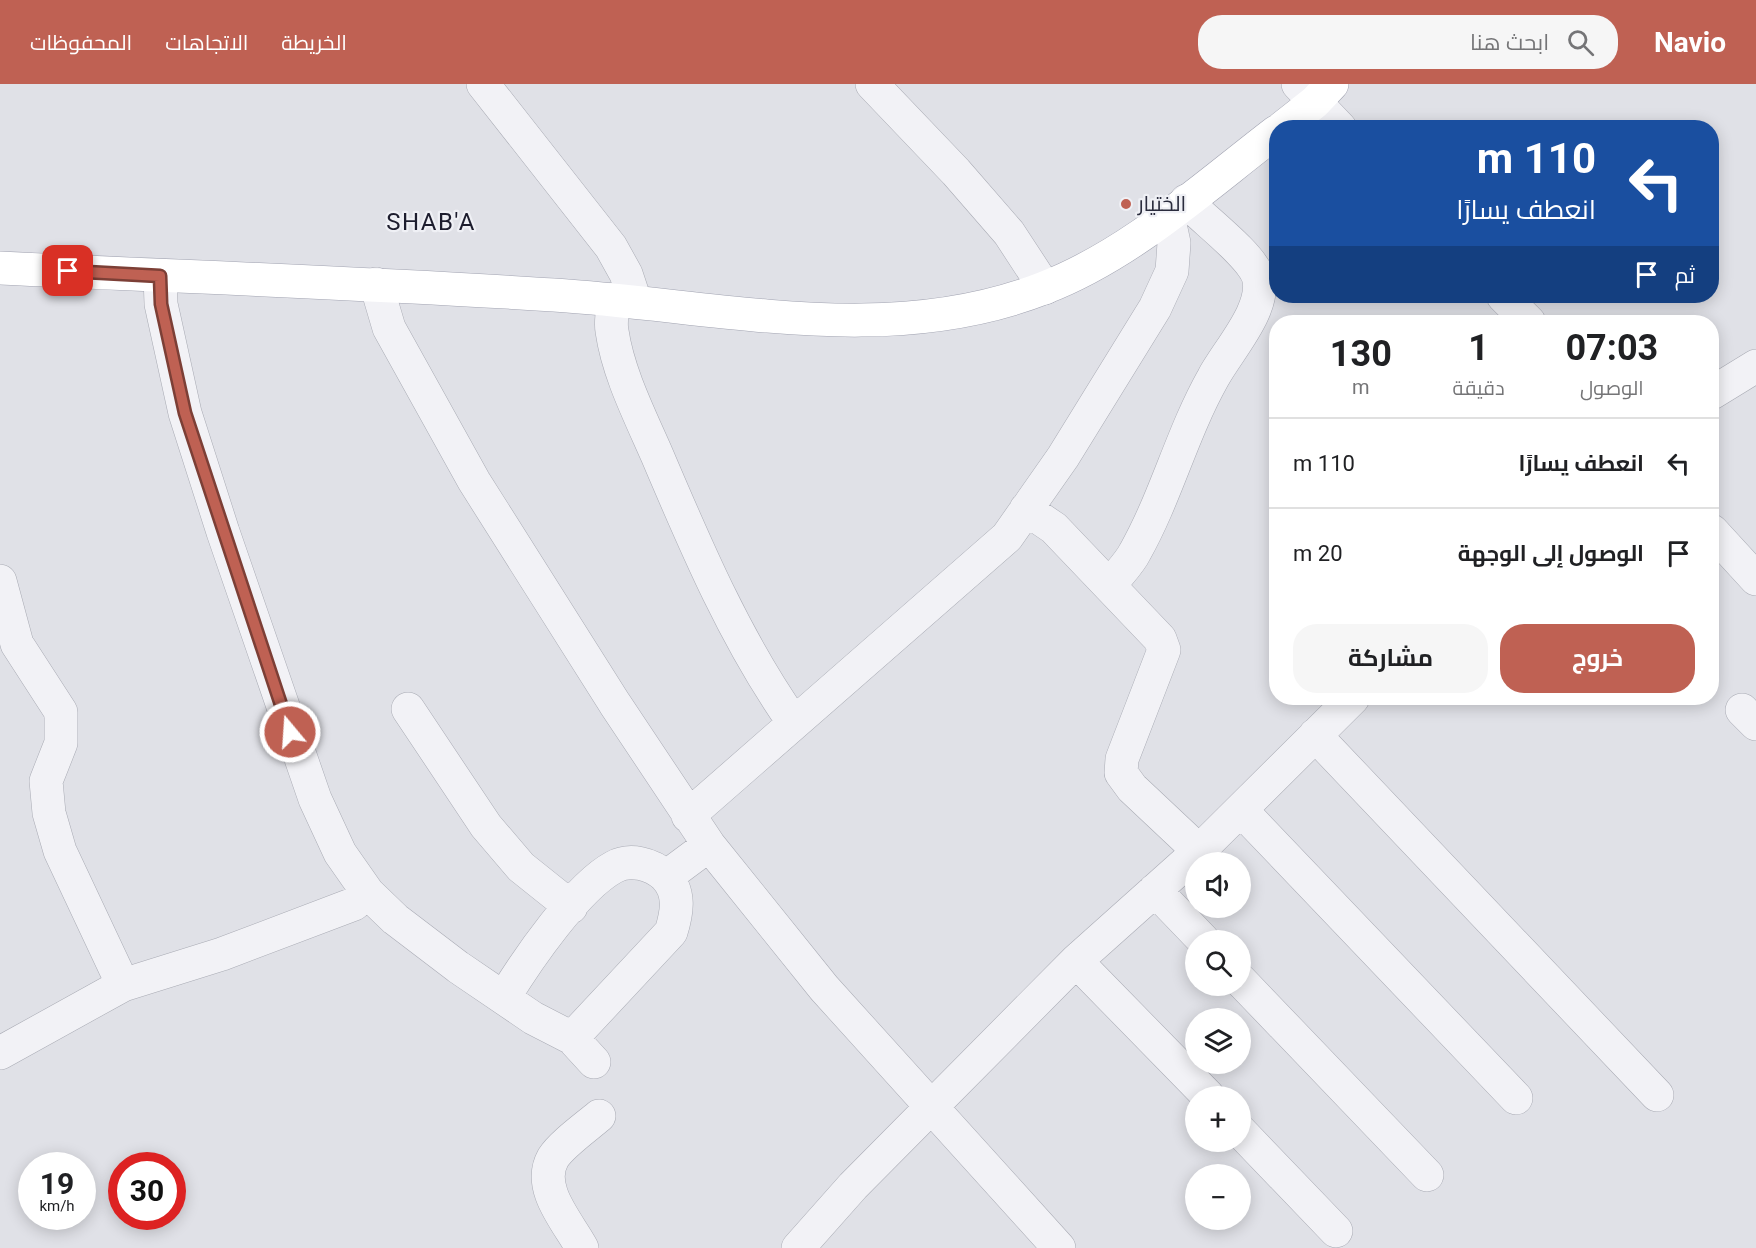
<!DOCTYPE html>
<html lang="ar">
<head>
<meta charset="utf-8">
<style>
	:root { --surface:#fff; --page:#f6f6f6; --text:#202124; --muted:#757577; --line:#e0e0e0; --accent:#bf6153 }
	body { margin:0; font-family:Roboto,Cairo,sans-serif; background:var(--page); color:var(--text); direction:rtl; height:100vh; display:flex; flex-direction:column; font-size:22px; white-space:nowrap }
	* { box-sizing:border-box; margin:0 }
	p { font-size:20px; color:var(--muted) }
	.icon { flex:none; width:33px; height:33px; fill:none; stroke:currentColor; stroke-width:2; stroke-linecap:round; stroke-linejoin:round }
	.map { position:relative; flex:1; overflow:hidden; direction:ltr }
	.sheet { position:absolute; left:1269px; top:231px; width:450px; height:390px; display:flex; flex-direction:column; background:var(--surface); border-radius:24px; box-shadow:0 3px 15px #0003; direction:rtl }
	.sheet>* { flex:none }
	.hud { position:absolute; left:1269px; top:36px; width:450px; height:183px; border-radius:24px; box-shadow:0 3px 15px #0003; direction:rtl; background:#1a4fa0; color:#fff; overflow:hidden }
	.buttons { position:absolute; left:1185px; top:768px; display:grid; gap:12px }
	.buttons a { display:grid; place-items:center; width:66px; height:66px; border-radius:50%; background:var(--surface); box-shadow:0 3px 15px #0003; font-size:30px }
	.speed { position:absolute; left:18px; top:1068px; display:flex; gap:12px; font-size:30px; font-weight:700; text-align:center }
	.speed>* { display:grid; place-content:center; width:78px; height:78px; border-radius:50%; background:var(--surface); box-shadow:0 3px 15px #0003; line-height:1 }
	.speed small { font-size:15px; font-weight:400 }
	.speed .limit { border:9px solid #d22; background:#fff; color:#111 }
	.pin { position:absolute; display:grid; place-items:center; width:51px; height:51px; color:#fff; margin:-26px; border-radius:12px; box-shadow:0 3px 9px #0006 }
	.me { position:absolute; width:66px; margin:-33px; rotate:342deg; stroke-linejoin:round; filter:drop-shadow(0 0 4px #0008) }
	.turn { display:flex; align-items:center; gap:21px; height:126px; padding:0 24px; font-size:27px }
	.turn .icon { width:78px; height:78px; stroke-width:2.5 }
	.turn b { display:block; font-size:42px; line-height:51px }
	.then { display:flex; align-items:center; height:57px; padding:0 24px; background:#0003; gap:12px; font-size:22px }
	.eta { display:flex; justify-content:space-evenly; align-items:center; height:102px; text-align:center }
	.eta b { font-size:36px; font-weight:700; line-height:42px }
	.primary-button { display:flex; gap:12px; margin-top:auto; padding:12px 24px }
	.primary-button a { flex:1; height:69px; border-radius:24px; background:var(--accent); color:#fff; font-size:24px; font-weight:700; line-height:69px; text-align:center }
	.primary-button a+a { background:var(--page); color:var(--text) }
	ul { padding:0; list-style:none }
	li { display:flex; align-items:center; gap:18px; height:90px; padding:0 24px; border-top:2px solid var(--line) }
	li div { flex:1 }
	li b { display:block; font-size:22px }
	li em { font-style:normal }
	header { display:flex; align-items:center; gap:36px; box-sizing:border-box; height:84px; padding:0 30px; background:var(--accent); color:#fff }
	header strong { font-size:28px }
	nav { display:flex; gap:33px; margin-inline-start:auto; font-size:21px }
	.search { width:420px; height:54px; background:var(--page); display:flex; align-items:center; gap:15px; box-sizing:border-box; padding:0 21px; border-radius:24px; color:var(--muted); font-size:22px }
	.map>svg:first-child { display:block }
</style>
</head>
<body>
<header>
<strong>Navio</strong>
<div class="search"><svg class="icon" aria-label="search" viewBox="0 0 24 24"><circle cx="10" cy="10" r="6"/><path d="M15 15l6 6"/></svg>ابحث هنا</div>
<nav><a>الخريطة</a><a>الاتجاهات</a><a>المحفوظات</a></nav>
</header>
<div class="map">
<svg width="1756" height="1164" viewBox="0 0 1756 1164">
	<rect width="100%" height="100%" fill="#e0e1e7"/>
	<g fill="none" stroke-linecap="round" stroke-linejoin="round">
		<g stroke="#a9abb4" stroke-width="34">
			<path id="minor" d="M483 0 611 163 626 190 635 217
				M872 0 956 88 1009 149 1045 204
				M1298 0 1340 44
				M160 192 161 220 185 329 223 448 315 715 340 769 368 809 395 835 458 883 533 934 572 954 671 848C677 829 681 808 665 792 652 780 630 774 614 783 577 803 527 876 505 912
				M376 200 389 244 474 397 615 620 709 761 824 904 1059 1164
				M1503 212 1529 238
				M614 215C613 225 610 237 612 247 618 289 640 332 657 371 696 463 736 557 794 639
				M1712 309 1756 282
				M1026 425 1054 444 1160 555 1164 566 1122 675 1121 689 1132 704 1199 767
				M1712 447 1756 495
				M0 497 17 560 61 628V659L46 697 49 729 60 767 123 901
				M1110 501C1118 490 1129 480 1135 468 1166 413 1182 349 1213 294 1227 267 1268 224 1258 192 1250 170 1204 136 1186 117
				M408 625 486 742 521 783 571 823
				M1742 626 1756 640
				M1315 651 1657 1011
				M1241 726 1516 1014
				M688 732 1007 453 1063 373 1155 224 1172 187 1174 159 1168 131
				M666 793 709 761
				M1155 806 1203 856
				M1076 877 1208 1012
				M1240 896 1427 1091
				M572 954 594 978
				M0 969 123 901 222 870 354 820 368 809
				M1240 1047 1336 1147
				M582 1164C568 1138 536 1104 553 1074 561 1061 586 1043 599 1032
				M798 1164 853 1102 1076 877 1199 767 1353 614"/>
		</g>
		<g stroke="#a1a3b1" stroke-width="34">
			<path id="major" d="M1282 44 1315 18 1332 0
				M0 184C185 193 370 199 554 211 717 221 886 266 1044 204 1130 171 1204 103 1276 48"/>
		</g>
		<use href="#minor" stroke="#f2f2f6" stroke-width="33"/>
		<use href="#major" stroke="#fff" stroke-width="33"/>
	</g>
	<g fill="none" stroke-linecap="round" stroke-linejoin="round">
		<g stroke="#7c3f36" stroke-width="15">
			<path id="route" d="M68 187 160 192 161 220 185 329 290 648"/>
		</g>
		<use href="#route" stroke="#bf6153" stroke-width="10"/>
	</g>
	<circle fill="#bf6153" stroke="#eff0f5" stroke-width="2" cx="1126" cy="120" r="6"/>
	<g text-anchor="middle" stroke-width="4.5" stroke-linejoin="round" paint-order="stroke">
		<g font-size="21" fill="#2a2c3d" stroke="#eff0f5" text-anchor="start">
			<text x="1138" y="127">الختيار</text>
		</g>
		<g font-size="24" letter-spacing="1.5" fill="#1d1d2e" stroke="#eff0f5">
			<text x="431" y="146">SHAB'A</text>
		</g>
	</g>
</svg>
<div class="buttons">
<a><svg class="icon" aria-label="sound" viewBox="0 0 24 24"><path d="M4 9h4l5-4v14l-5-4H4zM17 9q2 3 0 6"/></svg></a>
<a><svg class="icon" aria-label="search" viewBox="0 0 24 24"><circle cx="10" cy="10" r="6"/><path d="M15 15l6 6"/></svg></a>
<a><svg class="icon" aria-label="layers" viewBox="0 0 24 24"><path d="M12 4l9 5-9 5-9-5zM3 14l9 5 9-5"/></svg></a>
<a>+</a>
<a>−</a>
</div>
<div class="speed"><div>19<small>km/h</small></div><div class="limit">30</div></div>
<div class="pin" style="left:68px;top:187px;background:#d93025"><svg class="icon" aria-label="arrive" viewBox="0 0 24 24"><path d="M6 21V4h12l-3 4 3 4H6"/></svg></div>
<svg class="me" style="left:290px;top:648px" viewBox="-20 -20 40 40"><circle r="17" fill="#bf6153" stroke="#fff" stroke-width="3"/><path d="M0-11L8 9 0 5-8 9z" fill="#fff"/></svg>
<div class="hud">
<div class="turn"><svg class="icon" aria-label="left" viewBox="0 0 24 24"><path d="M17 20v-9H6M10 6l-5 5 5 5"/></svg><div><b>110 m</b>انعطف يسارًا</div></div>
<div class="then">ثم<svg class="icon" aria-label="arrive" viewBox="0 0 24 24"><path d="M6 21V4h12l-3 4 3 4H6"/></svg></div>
</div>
<section class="sheet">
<div class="eta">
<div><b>07:03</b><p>الوصول</p></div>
<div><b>1</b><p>دقيقة</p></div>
<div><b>130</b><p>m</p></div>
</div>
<ul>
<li><svg class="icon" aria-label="left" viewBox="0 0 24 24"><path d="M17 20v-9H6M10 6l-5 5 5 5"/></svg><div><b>انعطف يسارًا</b></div><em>110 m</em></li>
<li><svg class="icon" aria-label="arrive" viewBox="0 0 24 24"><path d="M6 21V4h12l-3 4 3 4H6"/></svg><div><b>الوصول إلى الوجهة</b></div><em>20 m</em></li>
</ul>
<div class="primary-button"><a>خروج</a><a>مشاركة</a></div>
</section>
</div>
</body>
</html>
